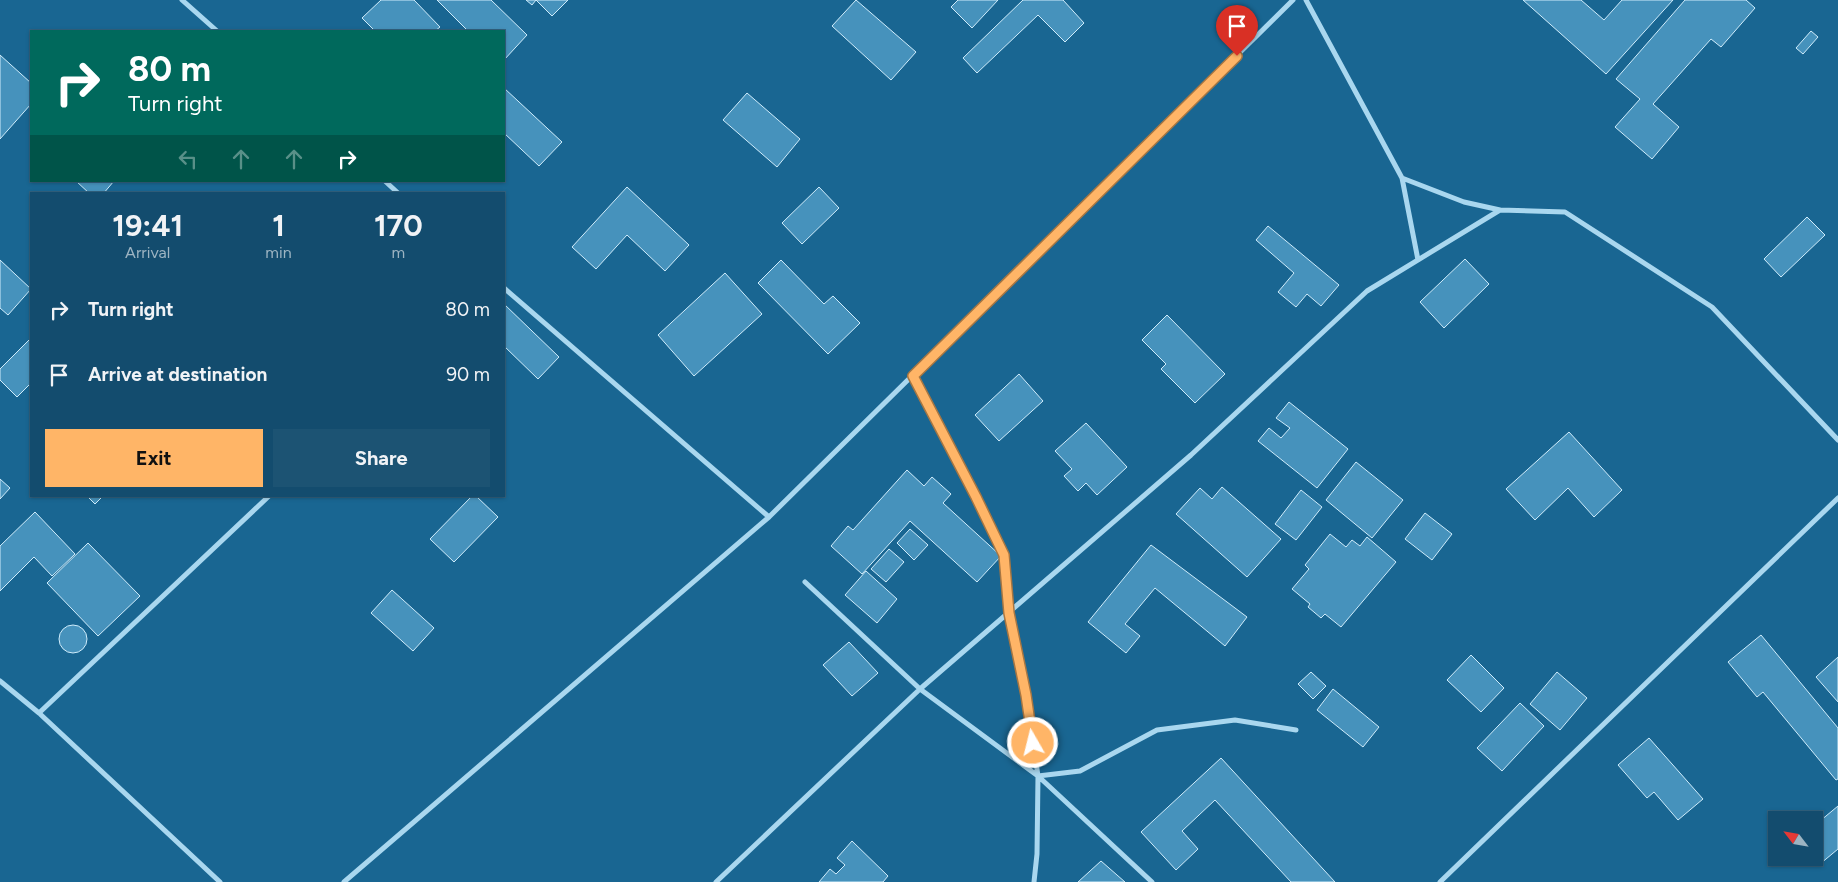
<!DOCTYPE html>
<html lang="en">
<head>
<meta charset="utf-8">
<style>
	:root { --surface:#134c6e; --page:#1c5373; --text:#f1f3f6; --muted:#9db4c2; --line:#326381; --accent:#ffb567 }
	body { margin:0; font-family:Figtree,sans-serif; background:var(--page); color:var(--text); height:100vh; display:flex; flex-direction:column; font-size:19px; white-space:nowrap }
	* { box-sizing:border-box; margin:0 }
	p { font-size:16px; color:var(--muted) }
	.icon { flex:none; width:28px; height:28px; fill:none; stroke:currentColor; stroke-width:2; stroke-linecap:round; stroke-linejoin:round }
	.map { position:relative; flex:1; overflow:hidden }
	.drawer { position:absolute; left:30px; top:192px; width:475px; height:305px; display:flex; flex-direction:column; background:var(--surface); border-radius:0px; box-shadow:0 1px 4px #0004,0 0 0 1px var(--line) }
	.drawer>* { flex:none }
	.guide { position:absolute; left:30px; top:30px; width:475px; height:152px; border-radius:0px; box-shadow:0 1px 4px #0004,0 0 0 1px var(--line); background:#00695c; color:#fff; overflow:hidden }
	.needle { width:32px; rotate:301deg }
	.buttons { position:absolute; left:1768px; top:811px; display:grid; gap:10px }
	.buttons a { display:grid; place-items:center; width:55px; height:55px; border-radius:0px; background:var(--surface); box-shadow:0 1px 4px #0004,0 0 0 1px var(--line); font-size:25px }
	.pin { position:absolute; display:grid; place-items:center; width:42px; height:42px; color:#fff; margin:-51px -21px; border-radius:50% 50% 50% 0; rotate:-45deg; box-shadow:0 0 5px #0007 }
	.pin .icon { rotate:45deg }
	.me { position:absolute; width:55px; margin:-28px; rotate:352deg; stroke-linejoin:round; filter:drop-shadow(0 0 4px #0008) }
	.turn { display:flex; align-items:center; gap:18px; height:105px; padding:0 15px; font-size:22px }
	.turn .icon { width:65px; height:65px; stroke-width:2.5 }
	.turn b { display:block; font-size:35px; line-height:42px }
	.lanes { display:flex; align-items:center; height:48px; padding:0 15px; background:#0003; justify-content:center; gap:25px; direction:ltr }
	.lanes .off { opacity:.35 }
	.eta { display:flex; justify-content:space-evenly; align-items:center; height:85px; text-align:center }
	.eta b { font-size:30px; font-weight:700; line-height:35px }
	.action { display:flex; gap:10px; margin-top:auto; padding:10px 15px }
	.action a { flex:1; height:58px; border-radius:0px; background:var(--accent); color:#111; font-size:20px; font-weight:700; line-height:58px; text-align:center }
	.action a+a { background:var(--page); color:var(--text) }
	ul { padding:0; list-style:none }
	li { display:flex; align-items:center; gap:15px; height:65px; padding:0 15px }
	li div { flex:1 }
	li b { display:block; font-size:19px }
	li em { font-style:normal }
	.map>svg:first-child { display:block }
</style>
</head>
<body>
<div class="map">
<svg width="1838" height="882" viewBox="0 0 1838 882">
	<rect width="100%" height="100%" fill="#196692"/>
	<path fill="#4692bc" stroke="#cfecfb" d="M381 0H414L440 27 435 31H375L362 18Z
		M437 0H491L527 35 504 60V31H468Z
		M526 0H568L552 16 536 0 532 5Z
		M856 0 916 52 891 80 832 26Z
		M958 0H998L972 28 951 7Z
		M1023 0H1063L1084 23 1065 42 1038 15 977 73 963 58Z
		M1523 0H1581L1604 20 1622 0H1673L1606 74Z
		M1685 0H1746L1755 8 1721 47 1711 39 1653 104 1679 127 1652 159 1615 127 1640 99 1616 79Z
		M1811 31 1818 37 1803 54 1796 48Z
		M0 55 31 83V104L0 139Z
		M504 88 562 142 539 166 504 133Z
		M747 93 800 139 777 167 723 120Z
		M76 181H114L103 194H90Z
		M627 187 689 245 665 271 627 235 596 269 572 247Z
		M819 187 839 208 802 244 782 223Z
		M1807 217 1825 235 1781 277 1764 259Z
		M1268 226 1339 285 1321 306 1307 294 1296 307 1278 292 1294 273 1256 240Z
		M1465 259 1489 284 1444 328 1420 302Z
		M0 260 31 289 8 315 0 308Z
		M781 260 824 304 833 296 860 323 828 354 758 283Z
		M725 273 762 314 694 376 658 335Z
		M504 304 559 357 538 379 504 346Z
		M1167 315 1225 374 1195 403 1161 369 1166 364 1142 340Z
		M31 338V383L17 397 0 380V369Z
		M1019 374 1043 401 999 441 975 415Z
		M1289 402 1348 449 1317 488 1258 441 1269 428 1281 438 1290 428 1276 418Z
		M1086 423 1127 467 1097 495 1086 483 1078 491 1064 476 1072 469 1055 451Z
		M1569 432 1622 490 1594 517 1568 488 1535 520 1506 489Z
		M1356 462 1403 500 1372 538 1326 500Z
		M907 470 924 486 932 477 951 494 943 503 1001 556 977 582 910 521 862 574 831 546 848 526 853 530Z
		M0 479 10 488 0 499Z
		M1222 487 1281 539 1247 577 1176 514 1200 488 1212 499Z
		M1301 490 1322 507 1296 540 1275 524Z
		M87 496H103L95 504Z
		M472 496H476L498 517 454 562 430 539Z
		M35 512 75 554 52 576 34 557 0 591V546Z
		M1425 513 1452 534 1432 560 1405 539Z
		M910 529 928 545 914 560 897 543Z
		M1330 534 1346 547 1352 540 1360 546 1367 537 1396 562 1341 627 1325 614 1321 618 1308 607 1310 604 1292 589 1309 569 1305 565Z
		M88 543 140 596 98 636 47 583Z
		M1151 545 1247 617 1225 646 1155 588 1125 624 1140 636 1126 653 1088 622Z
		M889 549 904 562 886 582 871 569Z
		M866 571 897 599 877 623 845 595Z
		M392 590 434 628 413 651 371 613Z
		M59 639a14 14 0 1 1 28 0a14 14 0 1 1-28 0Z
		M1761 635 1838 728V779L1836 780 1763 692 1757 697 1728 662Z
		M849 642 878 673 852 696 823 665Z
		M1471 655 1504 688 1481 712 1447 680Z
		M1838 657V702L1816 677Z
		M1311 672 1326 686 1313 699 1298 684Z
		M1557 672 1587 698 1560 730 1530 704Z
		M1333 689 1379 727 1363 747 1317 710Z
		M1520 703 1544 726 1502 771 1477 748Z
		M1649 738 1703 799 1678 820 1654 792 1647 798 1618 765Z
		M1221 758 1335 882H1291L1215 800 1182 831 1198 849 1176 870 1141 832Z
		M1838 806V849L1820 864 1814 857V826Z
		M852 841 888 876 883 882H819L830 869 836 874 845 865 837 858Z
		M1101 861 1125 882H1078Z"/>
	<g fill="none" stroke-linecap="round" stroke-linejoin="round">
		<path stroke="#a9d7ef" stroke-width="5" d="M182 0 217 31
			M1306 0 1402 178 1464 202 1500 210
			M1402 178 1418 260
			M385 181 399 194
			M504 288 769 517
			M913 375 976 497 1004 555 1009 613 1026 695 1038 776 1037 854 1034 882
			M805 582 920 689 1038 776 1152 882
			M0 681 39 713 220 882
			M39 713 269 496
			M1038 776 1080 771 1157 730 1235 720 1296 730
			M344 882 769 517 1293 0
			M716 882 920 689 1191 455 1367 291 1500 210 1565 212 1712 307 1838 440
			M1440 882 1838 498"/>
	</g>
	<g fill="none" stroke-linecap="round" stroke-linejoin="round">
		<g stroke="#a67643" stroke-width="12">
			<path id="route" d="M1033 743 1026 695 1009 613 1004 555 976 497 913 376 1237 56"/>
		</g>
		<use href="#route" stroke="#ffb567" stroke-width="9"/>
	</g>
</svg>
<div class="buttons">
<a><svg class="needle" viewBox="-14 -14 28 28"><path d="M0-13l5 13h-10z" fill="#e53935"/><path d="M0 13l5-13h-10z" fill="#9db4c2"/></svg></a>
</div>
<div class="pin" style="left:1237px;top:56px;background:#d93025"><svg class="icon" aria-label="arrive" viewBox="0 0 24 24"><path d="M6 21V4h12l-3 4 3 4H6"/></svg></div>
<svg class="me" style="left:1033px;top:743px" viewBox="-20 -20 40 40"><circle r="17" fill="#ffb567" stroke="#fff" stroke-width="3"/><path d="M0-11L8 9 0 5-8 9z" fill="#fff"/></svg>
<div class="guide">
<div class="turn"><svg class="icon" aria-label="right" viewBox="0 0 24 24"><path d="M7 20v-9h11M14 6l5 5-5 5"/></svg><div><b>80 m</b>Turn right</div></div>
<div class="lanes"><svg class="icon off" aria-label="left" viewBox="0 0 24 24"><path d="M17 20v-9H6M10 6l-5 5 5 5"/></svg><svg class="icon off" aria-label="ahead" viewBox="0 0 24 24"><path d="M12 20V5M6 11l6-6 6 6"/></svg><svg class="icon off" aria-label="ahead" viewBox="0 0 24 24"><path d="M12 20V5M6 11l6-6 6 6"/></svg><svg class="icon" aria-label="right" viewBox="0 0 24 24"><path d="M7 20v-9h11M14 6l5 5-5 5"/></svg></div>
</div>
<section class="drawer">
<div class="eta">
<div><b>19:41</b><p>Arrival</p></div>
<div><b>1</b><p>min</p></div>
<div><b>170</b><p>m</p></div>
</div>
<ul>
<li><svg class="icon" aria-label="right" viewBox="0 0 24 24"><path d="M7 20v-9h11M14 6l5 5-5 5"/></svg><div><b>Turn right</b></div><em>80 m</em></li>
<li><svg class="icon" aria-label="arrive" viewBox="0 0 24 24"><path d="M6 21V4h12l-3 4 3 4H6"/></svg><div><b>Arrive at destination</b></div><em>90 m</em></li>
</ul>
<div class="action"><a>Exit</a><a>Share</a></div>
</section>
</div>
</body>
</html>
